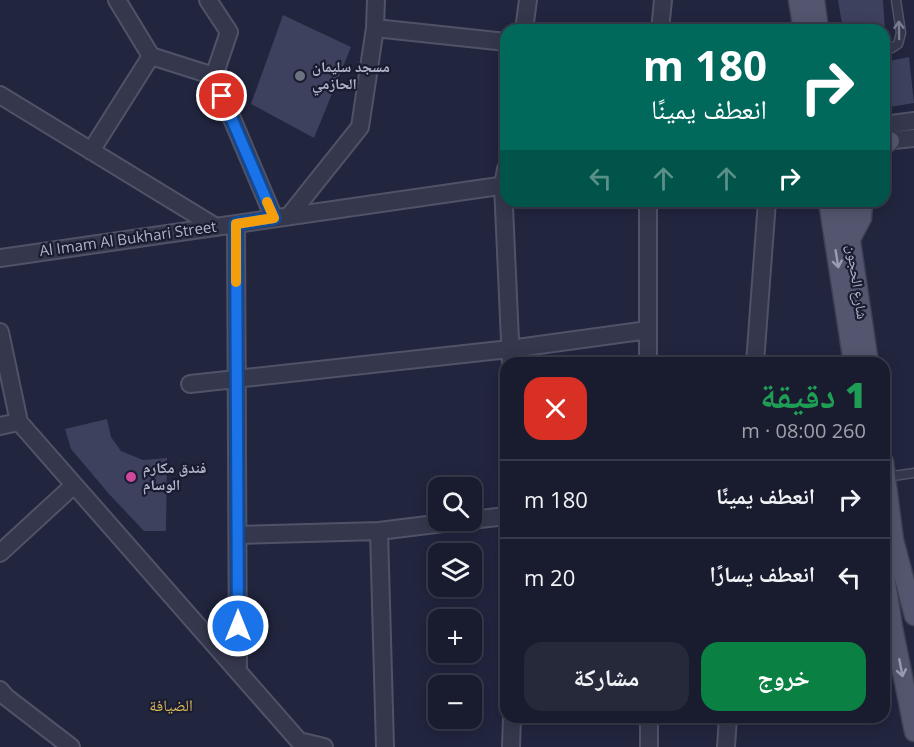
<!DOCTYPE html>
<html lang="ar">
<head>
<meta charset="utf-8">
<style>
	:root { --surface:#191c2e; --page:#26293a; --text:#f1f3f6; --muted:#9fa1aa; --line:#373a4a; --accent:#0b8043 }
	body { margin:0; font-family:"Open Sans","Noto Naskh Arabic",sans-serif; background:var(--page); color:var(--text); direction:rtl; height:100vh; display:flex; flex-direction:column; font-size:22px; white-space:nowrap }
	* { box-sizing:border-box; margin:0 }
	p { font-size:20px; color:var(--muted) }
	.icon { flex:none; width:33px; height:33px; fill:none; stroke:currentColor; stroke-width:2; stroke-linecap:round; stroke-linejoin:round }
	.map { position:relative; flex:1; overflow:hidden; direction:ltr }
	.details { position:absolute; left:500px; top:357px; width:390px; height:366px; display:flex; flex-direction:column; background:var(--surface); border-radius:18px; box-shadow:0 3px 15px #0003,0 0 0 2px var(--line); direction:rtl }
	.details>* { flex:none }
	.top-card { position:absolute; left:500px; top:24px; width:390px; height:183px; border-radius:18px; box-shadow:0 3px 15px #0003,0 0 0 2px var(--line); direction:rtl; background:#00695c; color:#fff; overflow:hidden }
	.buttons { position:absolute; left:428px; top:477px; display:grid; gap:12px }
	.buttons a { display:grid; place-items:center; width:54px; height:54px; border-radius:12px; background:var(--surface); box-shadow:0 3px 15px #0003,0 0 0 2px var(--line); font-size:30px }
	.pin { position:absolute; display:grid; place-items:center; width:51px; height:51px; color:#fff; margin:-26px; border:3px solid #fff; border-radius:50%; box-shadow:0 2px 6px #0007 }
	.me { position:absolute; width:66px; margin:-33px; rotate:0deg; stroke-linejoin:round; filter:drop-shadow(0 0 4px #0008) }
	.turn { display:flex; align-items:center; gap:21px; height:126px; padding:0 24px; font-size:27px }
	.turn .icon { width:78px; height:78px; stroke-width:2.5 }
	.turn b { display:block; font-size:42px; line-height:51px }
	.lanes { display:flex; align-items:center; height:57px; padding:0 24px; background:#0003; justify-content:center; gap:30px; direction:ltr }
	.lanes .off { opacity:.35 }
	.round { display:grid; place-items:center; flex:none; width:63px; height:63px; border-radius:18px; background:var(--page) }
	.headline { display:flex; align-items:center; justify-content:space-between; height:102px; padding:0 24px }
	h1 { font-size:36px; font-weight:800; line-height:45px; color:#1e9e55 }
	.button { display:flex; gap:12px; margin-top:auto; padding:12px 24px }
	.button a { flex:1; height:69px; border-radius:18px; background:var(--accent); color:#fff; font-size:24px; font-weight:800; line-height:69px; text-align:center }
	.button a+a { background:var(--page); color:var(--text) }
	ul { padding:0; list-style:none }
	li { display:flex; align-items:center; gap:18px; height:78px; padding:0 24px; border-top:2px solid var(--line) }
	li div { flex:1 }
	li b { display:block; font-size:22px }
	li em { font-style:normal }
	.map>svg:first-child { display:block }
</style>
</head>
<body>
<div class="map">
<svg width="914" height="747" viewBox="0 0 914 747">
	<rect width="100%" height="100%" fill="#21253e"/>
	<path fill="#3d415e" d="M838 0H883L885 30H843Z
		M283 15 351 47 314 138 251 104Z
		M909 57 914 103 884 108V62Z
		M107 419 111 437 121 451 143 460 167 458 166 531H144L109 494 71 449 65 429Z"/>
	<g fill="none" stroke-linecap="round" stroke-linejoin="round">
		<g stroke="#505368" stroke-width="11">
			<path id="service" d="M884 49 892 48 898 44 901 33 896 0
				M886 477 914 473"/>
		</g>
		<g stroke="#505368" stroke-width="20">
			<path id="minor" d="M117 0 151 56 214 76 274 218
				M208 0 229 32 214 76
				M376 0 375 28 506 42
				M524 30 528 0
				M660 30 663 0
				M0 95 216 227
				M884 125 914 121
				M884 141 914 138
				M91 151 151 56
				M506 169 503 185 511 363
				M648 201V363
				M289 216 360 127 375 28
				M236 224 238 672
				M0 258 506 185
				M0 332 19 422 299 741 324 747
				M755 363 767 201
				M190 384 510 349 648 330
				M0 426 19 422
				M471 520 506 516
				M379 531 385 747
				M238 535 379 531 468 520
				M0 553 74 485
				M0 690 6 697 71 747
				M649 717V747
				M511 747 512 717
				M726 747 728 717"/>
		</g>
		<g stroke="#3e4156" stroke-width="21">
			<path id="primary" d="M798 0 803 30
				M815 0 819 30
				M884 145 890 141
				M828 201 853 363
				M845 201 869 363
				M851 239 862 218 863 201
				M884 462 894 540 914 616
				M884 569 893 627 914 732"/>
		</g>
		<use href="#service" stroke="#35384d" stroke-width="8"/>
		<use href="#minor" stroke="#35384d" stroke-width="16"/>
		<use href="#primary" stroke="#53566e" stroke-width="18"/>
	</g>
	<defs><path id="oneway-shaft" d="M-6 0H5M1.5-3L5.5 0L1.5 3" fill="none" stroke-width="1.6" stroke-linecap="round" stroke-linejoin="round" transform="scale(1.5)"/></defs>
	<use stroke="#797c91" href="#oneway-shaft" transform="translate(899 30) rotate(-91)"/>
	<g stroke="#9a9cb2">
		<use href="#oneway-shaft" transform="translate(837 259) rotate(81)"/>
		<use href="#oneway-shaft" transform="translate(901 668) rotate(79)"/>
	</g>
	<g fill="none" stroke-linecap="round" stroke-linejoin="round">
		<g stroke="#114b97" stroke-width="15">
			<path id="route" d="M222 96 274 218 236 224 238 626"/>
		</g>
		<use href="#route" stroke="#1a73e8" stroke-width="10"/>
		<path stroke="#f59e0b" stroke-width="10" d="M236 282V224L274 218 267 202"/>
	</g>
	<circle fill="#6b7280" stroke="#1a1d32" stroke-width="2" cx="300" cy="76" r="6"/>
	<circle fill="#d1479c" stroke="#1a1d32" stroke-width="2" cx="131" cy="477" r="6"/>
	<g text-anchor="middle" stroke-width="4.5" stroke-linejoin="round" paint-order="stroke">
		<g font-size="15" font-weight="bold" fill="#b1b3c9" stroke="#1a1d32" text-anchor="start">
			<text x="312" y="72">مسجد سليمان<tspan x="312" dy="17">الحازمي</tspan></text>
			<text x="143" y="473">فندق مكارم<tspan x="143" dy="17">الوسام</tspan></text>
		</g>
		<g font-size="15" fill="#b1b3c9" stroke="#1a1d32">
			<text transform="translate(128 239) rotate(-8)" y="5">Al Imam Al Bukhari Street</text>
			<text transform="translate(857 282) rotate(82)" y="5">شارع الحجون</text>
		</g>
		<g font-size="16" fill="#dcba59" stroke="#1a1d32">
			<text x="171" y="711">الضيافة</text>
		</g>
	</g>
</svg>
<div class="buttons">
<a><svg class="icon" aria-label="search" viewBox="0 0 24 24"><circle cx="10" cy="10" r="6"/><path d="M15 15l6 6"/></svg></a>
<a><svg class="icon" aria-label="layers" viewBox="0 0 24 24"><path d="M12 4l9 5-9 5-9-5zM3 14l9 5 9-5"/></svg></a>
<a>+</a>
<a>−</a>
</div>
<div class="pin" style="left:222px;top:96px;background:#d93025"><svg class="icon" aria-label="arrive" viewBox="0 0 24 24"><path d="M6 21V4h12l-3 4 3 4H6"/></svg></div>
<svg class="me" style="left:238px;top:626px" viewBox="-20 -20 40 40"><circle r="17" fill="#1a73e8" stroke="#fff" stroke-width="3"/><path d="M0-11L8 9 0 5-8 9z" fill="#fff"/></svg>
<div class="top-card">
<div class="turn"><svg class="icon" aria-label="right" viewBox="0 0 24 24"><path d="M7 20v-9h11M14 6l5 5-5 5"/></svg><div><b>180 m</b>انعطف يمينًا</div></div>
<div class="lanes"><svg class="icon off" aria-label="left" viewBox="0 0 24 24"><path d="M17 20v-9H6M10 6l-5 5 5 5"/></svg><svg class="icon off" aria-label="ahead" viewBox="0 0 24 24"><path d="M12 20V5M6 11l6-6 6 6"/></svg><svg class="icon off" aria-label="ahead" viewBox="0 0 24 24"><path d="M12 20V5M6 11l6-6 6 6"/></svg><svg class="icon" aria-label="right" viewBox="0 0 24 24"><path d="M7 20v-9h11M14 6l5 5-5 5"/></svg></div>
</div>
<section class="details">
<div class="headline"><div><h1>1 دقيقة</h1><p>260 m · 08:00</p></div><a class="round" style="background:#d93025;color:#fff"><svg class="icon" aria-label="close" viewBox="0 0 24 24"><path d="M6 6l12 12M18 6L6 18"/></svg></a></div>
<ul>
<li><svg class="icon" aria-label="right" viewBox="0 0 24 24"><path d="M7 20v-9h11M14 6l5 5-5 5"/></svg><div><b>انعطف يمينًا</b></div><em>180 m</em></li>
<li><svg class="icon" aria-label="left" viewBox="0 0 24 24"><path d="M17 20v-9H6M10 6l-5 5 5 5"/></svg><div><b>انعطف يسارًا</b></div><em>20 m</em></li>
</ul>
<div class="button"><a>خروج</a><a>مشاركة</a></div>
</section>
</div>
</body>
</html>
